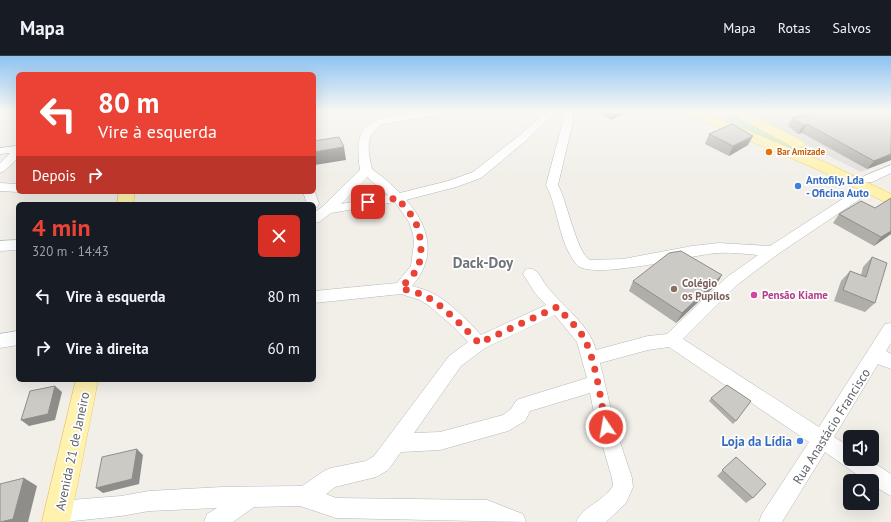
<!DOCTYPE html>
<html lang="pt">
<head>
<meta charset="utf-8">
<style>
	:root { --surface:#171b24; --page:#242831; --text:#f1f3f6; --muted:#9ea1a6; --line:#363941; --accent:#ea4335 }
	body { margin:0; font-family:"PT Sans",sans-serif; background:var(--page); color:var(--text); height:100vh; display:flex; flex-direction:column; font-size:15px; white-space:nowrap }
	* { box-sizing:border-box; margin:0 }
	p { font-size:13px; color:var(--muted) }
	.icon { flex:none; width:22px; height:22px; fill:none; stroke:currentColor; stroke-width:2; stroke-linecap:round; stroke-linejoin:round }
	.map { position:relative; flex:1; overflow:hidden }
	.drawer { position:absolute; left:16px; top:146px; width:300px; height:180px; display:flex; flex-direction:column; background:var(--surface); border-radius:6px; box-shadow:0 4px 16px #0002 }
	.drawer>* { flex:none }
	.top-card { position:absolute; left:16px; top:16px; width:300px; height:122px; border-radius:6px; box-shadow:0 4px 16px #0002; background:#ea4335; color:#fff; overflow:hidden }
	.buttons { position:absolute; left:843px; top:374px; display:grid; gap:8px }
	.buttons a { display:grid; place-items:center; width:36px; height:36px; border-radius:6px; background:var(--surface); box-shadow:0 4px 16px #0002; font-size:20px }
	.pin { position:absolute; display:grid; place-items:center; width:34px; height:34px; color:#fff; margin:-17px; border-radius:8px; box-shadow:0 2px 6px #0006 }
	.me { position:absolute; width:44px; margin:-22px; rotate:348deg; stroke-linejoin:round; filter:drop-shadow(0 0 3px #0008) }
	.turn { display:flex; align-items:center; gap:14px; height:84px; padding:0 16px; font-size:18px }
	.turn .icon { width:52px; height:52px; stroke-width:2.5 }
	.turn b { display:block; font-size:28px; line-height:34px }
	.then { display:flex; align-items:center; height:38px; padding:0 16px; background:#0003; gap:8px; font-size:15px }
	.round { display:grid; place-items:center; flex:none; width:42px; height:42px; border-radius:6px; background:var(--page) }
	.overview { display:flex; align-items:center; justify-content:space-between; height:68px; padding:0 16px }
	h1 { font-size:24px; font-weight:600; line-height:30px; color:var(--accent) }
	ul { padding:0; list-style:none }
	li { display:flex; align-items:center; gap:12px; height:52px; padding:0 16px }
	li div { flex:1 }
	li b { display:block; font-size:15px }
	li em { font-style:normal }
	header { display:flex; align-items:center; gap:24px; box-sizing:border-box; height:56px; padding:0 20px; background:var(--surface); border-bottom:1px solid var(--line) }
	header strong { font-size:19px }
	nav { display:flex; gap:22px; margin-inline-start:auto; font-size:14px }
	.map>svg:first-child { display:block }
</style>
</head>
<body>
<header>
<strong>Mapa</strong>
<nav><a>Mapa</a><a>Rotas</a><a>Salvos</a></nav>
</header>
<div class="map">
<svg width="891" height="466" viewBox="0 0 891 466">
	<rect width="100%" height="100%" fill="#f1efe8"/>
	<path fill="#e0deda" d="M743 55H878L891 98V104L861 116 789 80Z"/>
	<path fill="#c5e8c5" d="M735 58 792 91 833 111 725 65 731 62Z"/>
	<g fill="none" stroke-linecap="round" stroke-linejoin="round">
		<g stroke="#b5b8bc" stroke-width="1">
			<path id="minor" d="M427 55H448L443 58 383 68C364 78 368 95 372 113L385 123 400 137 448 125 473 116 520 79 546 55H556L528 83 481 122 456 131 406 144C430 171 437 201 412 230 418 232 424 233 430 236 448 244 468 265 481 279L546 249 535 237 523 218 525 214C528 213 531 212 534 214 539 216 542 224 545 228 562 251 588 266 596 294L648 280 667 278 727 221 758 199C745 198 731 196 718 197 694 198 590 226 576 208 558 185 559 154 546 129L563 65V55H573V65L558 129C567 145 577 198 590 204L623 203 692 190 719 187 770 190 864 129H872L874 132 872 135 778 198 737 229 683 283 819 371 885 268 891 267V287L886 295 891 298V313L878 308 834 381 850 391V403H868L891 418V440L872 429V425H866L825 396 782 466H759L762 458 809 386 669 291 648 294 600 307 615 371 632 422 633 431 626 447 606 466H576C583 450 604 445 613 430L612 422 597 371 590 337 530 355 525 365 508 375 440 394 401 396 388 414 376 421 335 431 326 438 336 442 487 444 523 458 526 466 336 462 300 450 254 451 233 466H204L207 458 217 452 149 455 121 460 64 466H57L51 463 47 456 51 449 58 445 121 440 149 435 222 431 302 430 324 415 331 412 366 405 374 400 449 300 468 286 455 272 428 249 420 244 401 238 314 247V235L397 227 411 210 414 187 413 178 409 166 395 146 331 157 319 166 314 167V157L322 151 360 114C351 56 382 62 427 55ZM367 121 388 139 341 148ZM555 259 577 286 587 322 519 343 516 345 511 353 503 359 440 376 414 377 461 310 485 292Z
				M18 90V102L4 115 0 117V107L10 97 0 98V92Z
				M891 109V117L872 126H864L862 123 864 120Z
				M0 127 18 128V136L0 135Z
				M314 134 319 148 317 151 314 152V148H307L303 136H314Z
				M18 184V194L0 195V185Z
				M18 275V289L0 292V278Z"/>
		</g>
		<g stroke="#f2c960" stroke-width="1">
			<path id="major" d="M684 55H700L829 108 891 138V149L819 114 685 58Z
				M730 55H745L803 85 805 88 803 91 798 92 793 91 731 58Z
				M119 136H135L133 148H117Z
				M76 324H98L70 466H42Z"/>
		</g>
		<use href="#minor" fill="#fff" fill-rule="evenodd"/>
		<use href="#major" fill="#fff2af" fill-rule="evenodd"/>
	</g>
	<path fill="#afaea9" d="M595 55H628L611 64Z
		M800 55H891V104L867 113 802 77 798 78 788 70 792 62 807 59Z
		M709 78 748 89 729 100 705 88Z
		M839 158 891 178 874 190 833 167Z
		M872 201 875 247 865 256 834 245 841 225 850 215 861 219 863 211Z
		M722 219 716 229 676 267 629 235 633 225Z
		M711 342 736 365 733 368 709 345Z
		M736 401 753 442 746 447 717 420Z"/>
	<path fill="#8f8d8a" d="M619 55H628L611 64 613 58Z
		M807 68 802 77 798 78 803 69Z
		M753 80 748 89 729 100 733 90Z
		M344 91 346 104 315 109 314 103V96Z
		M891 98V104L867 113 874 105Z
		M891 175V178L874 190 881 181Z
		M722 219 716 229 676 267 682 257Z
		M55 330 62 336 55 364 29 370 21 364Z
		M137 393 143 399 139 428 103 437 96 432Z
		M24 422 37 430 28 466H2Z"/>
	<path fill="#cccac5" stroke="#8f8d8a" d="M606 55H619L613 58Z
		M819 55H891V98L874 105 807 68 803 69 792 62 812 58 810 57Z
		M732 68 753 80 733 90 709 78Z
		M339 81 344 91 314 96V85Z
		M891 142V175L881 181 839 158 861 145 875 152Z
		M681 195 722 219 682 257 633 225 669 197Z
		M872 201 887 207 875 247 843 234 850 215 866 221Z
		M727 329 751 345 736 365 711 342Z
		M55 330 48 358 21 364 30 335Z
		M137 393 132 423 96 432 102 401Z
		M736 401 766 428 753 442 722 414Z
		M24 422 13 463 0 466V428Z"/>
	<linearGradient id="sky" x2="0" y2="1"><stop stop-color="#8fc3f1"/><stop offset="0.46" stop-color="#f9f8f5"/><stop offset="1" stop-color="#f9f8f5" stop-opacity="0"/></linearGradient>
	<rect width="891" height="120" fill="url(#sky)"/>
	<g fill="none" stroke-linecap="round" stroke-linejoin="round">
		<path stroke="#ea4335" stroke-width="7" stroke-dasharray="0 12.6" d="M368 146 398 142C402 149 409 155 413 162 421 174 424 199 417 213 413 220 406 226 401 232 409 235 418 236 425 240 442 248 466 274 479 287L557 251C566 261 579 272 585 284 596 306 601 346 606 371"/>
	</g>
	<circle fill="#e8710a" stroke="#fff" stroke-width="1.5" cx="769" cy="96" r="4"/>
	<g fill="#3f7fe0" stroke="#fff" stroke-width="1.5">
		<circle cx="798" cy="130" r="4"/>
		<circle cx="800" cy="385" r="4"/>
	</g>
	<circle fill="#8d6e63" stroke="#fff" stroke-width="1.5" cx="674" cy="233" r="4"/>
	<circle fill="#d1479c" stroke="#fff" stroke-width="1.5" cx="754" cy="239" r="4"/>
	<g text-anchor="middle" stroke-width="3.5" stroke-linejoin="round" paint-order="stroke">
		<g font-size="9" font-weight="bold" fill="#c56008" stroke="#fff" text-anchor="start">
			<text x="777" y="99">Bar Amizade</text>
		</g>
		<g font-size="11" font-weight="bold" fill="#366cbe" stroke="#fff" text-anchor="start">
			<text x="806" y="128">Antofily, Lda<tspan x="806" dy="13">- Oficina Auto</tspan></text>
		</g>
		<g font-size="11" font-weight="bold" fill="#785e54" stroke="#fff" text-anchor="start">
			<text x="682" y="231">Colégio<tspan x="682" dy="13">os Pupilos</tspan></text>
		</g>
		<g font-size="11" font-weight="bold" fill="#b23c85" stroke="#fff" text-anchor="start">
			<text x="762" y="243">Pensão Kiame</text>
		</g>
		<g font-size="13" fill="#5f6368" stroke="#fff">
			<text transform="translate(831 370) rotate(-58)" y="5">Rua Anastácio Francisco</text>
			<text transform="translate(72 395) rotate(-78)" y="5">Avenida 21 de Janeiro</text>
		</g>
		<g font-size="13" font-weight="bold" fill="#366cbe" stroke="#fff" text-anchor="end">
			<text x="792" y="390">Loja da Lídia</text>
		</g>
		<g font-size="15" font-weight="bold" fill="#70757a" stroke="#fff">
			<text x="483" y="212">Dack-Doy</text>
		</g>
	</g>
</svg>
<div class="buttons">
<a><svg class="icon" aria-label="sound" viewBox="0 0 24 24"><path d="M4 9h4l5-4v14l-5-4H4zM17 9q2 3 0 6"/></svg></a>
<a><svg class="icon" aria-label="search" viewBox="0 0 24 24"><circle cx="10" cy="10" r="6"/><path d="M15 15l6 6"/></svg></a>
</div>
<div class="pin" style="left:368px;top:146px;background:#d93025"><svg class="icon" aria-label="arrive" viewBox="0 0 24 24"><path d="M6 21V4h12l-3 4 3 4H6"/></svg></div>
<svg class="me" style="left:606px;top:371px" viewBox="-20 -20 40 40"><circle r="17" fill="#ea4335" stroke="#fff" stroke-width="3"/><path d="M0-11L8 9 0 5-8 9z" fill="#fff"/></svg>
<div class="top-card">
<div class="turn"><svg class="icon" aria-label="left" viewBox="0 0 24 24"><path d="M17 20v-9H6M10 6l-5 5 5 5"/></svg><div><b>80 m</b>Vire à esquerda</div></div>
<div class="then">Depois<svg class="icon" aria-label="right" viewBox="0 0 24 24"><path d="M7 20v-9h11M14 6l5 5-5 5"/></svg></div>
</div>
<section class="drawer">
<div class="overview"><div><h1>4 min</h1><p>320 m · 14:43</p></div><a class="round" style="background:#d93025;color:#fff"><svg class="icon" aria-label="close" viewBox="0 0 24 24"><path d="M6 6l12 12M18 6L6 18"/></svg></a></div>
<ul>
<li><svg class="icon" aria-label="left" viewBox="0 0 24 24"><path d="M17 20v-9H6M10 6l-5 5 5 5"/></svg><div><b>Vire à esquerda</b></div><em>80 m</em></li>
<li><svg class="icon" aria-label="right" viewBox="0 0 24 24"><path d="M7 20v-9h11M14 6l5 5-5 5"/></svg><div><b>Vire à direita</b></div><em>60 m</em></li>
</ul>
</section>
</div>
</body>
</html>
